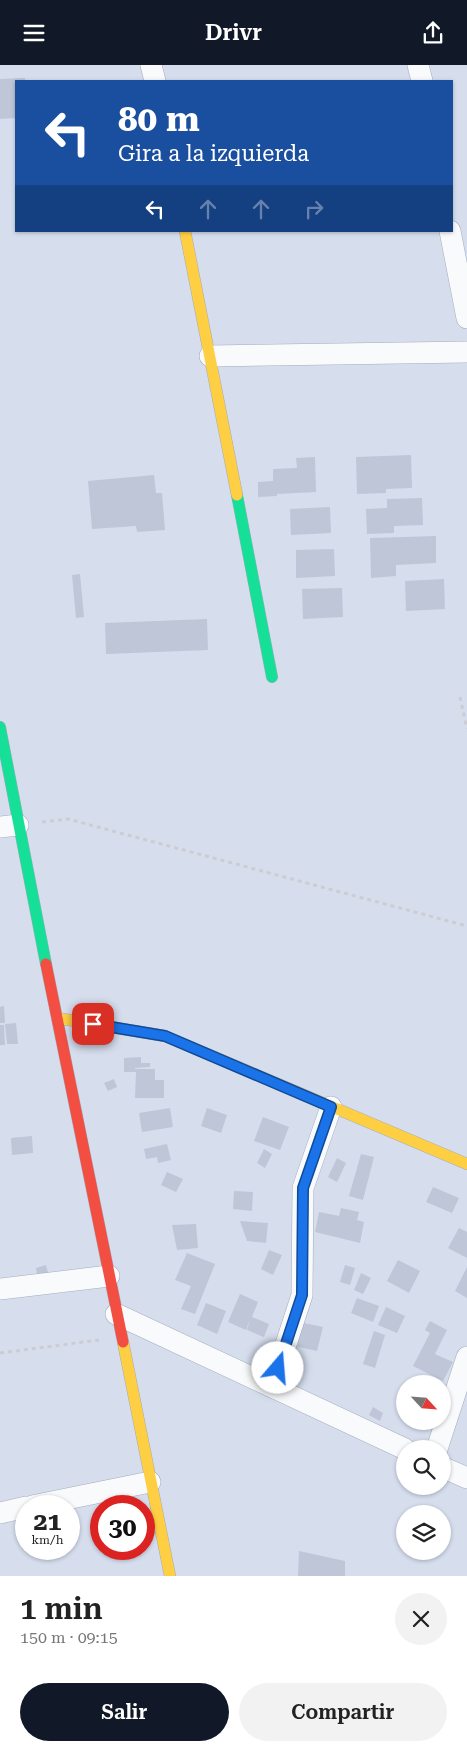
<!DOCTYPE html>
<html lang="es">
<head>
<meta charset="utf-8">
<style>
	:root { --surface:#fff; --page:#f2f2f2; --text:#222; --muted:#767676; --accent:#111827 }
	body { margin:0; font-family:"Roboto Serif",serif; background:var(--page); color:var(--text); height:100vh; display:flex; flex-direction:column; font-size:19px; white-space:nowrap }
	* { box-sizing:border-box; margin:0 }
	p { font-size:16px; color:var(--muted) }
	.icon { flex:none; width:28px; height:28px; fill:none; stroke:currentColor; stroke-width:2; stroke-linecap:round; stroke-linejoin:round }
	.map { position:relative; height:1511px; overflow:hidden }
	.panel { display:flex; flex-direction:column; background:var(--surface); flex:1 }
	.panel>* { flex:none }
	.banner { position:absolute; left:15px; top:15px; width:438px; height:152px; border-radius:0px; box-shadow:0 1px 4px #0004; background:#1a4fa0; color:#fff; overflow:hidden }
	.needle { width:32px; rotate:116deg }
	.fabs { position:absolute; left:396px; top:1310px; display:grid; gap:10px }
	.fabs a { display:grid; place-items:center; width:55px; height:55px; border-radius:50%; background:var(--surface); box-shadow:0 1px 4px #0004; font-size:25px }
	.speed { position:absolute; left:15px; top:1430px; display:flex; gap:10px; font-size:25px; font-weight:700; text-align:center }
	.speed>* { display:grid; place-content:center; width:65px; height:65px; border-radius:50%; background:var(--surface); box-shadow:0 1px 4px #0004; line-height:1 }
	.speed small { font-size:12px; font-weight:400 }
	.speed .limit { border:8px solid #d22; background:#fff; color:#111 }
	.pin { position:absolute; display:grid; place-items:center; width:42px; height:42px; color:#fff; margin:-21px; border-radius:10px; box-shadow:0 2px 8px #0006 }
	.me { position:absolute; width:55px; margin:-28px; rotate:18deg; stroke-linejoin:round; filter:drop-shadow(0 0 4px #0008) }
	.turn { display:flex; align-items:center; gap:18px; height:105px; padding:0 20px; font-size:22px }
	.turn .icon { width:65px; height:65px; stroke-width:2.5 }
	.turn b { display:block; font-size:35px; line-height:42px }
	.lanes { display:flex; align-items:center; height:48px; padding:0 20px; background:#0003; justify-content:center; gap:25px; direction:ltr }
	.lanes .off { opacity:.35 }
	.round { display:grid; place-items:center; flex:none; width:52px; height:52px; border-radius:26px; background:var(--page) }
	.summary { display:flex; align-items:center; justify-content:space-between; height:85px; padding:0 20px }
	h1 { font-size:30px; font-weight:600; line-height:38px }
	.action { display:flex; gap:10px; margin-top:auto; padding:10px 20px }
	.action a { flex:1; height:58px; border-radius:30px; background:var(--accent); color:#fff; font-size:20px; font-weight:600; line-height:58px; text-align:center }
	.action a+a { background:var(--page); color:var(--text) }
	header { display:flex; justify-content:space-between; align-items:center; height:65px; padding:0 20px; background:var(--accent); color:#fff; font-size:22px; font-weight:600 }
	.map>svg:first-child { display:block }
</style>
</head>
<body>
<header><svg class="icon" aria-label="menu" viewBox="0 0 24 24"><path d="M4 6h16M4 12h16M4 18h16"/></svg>Drivr<svg class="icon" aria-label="share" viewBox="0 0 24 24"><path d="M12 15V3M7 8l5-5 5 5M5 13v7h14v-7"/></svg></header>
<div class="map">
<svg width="467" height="1511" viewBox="0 0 467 1511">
	<rect width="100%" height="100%" fill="#d6deee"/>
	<path fill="#bec6d7" d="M25 13V16H16V53L0 54V14Z
		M411 390 412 423 386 424V428L357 429 356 392Z
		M315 392 316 427 277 429V431L258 432V417L273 416V404L297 403 296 393Z
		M154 410 156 428H162L165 465 137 467 136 461 92 464 88 416Z
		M422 433 423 460 394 461V468L367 469 366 444 387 443V434Z
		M330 442 331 468 291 470 290 444Z
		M436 471V498L396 500V511L371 513 370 473Z
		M334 484 335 511 296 513V485Z
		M80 509 84 552 76 553 72 510Z
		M444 514 445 544 406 546 405 516Z
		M342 523 343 552 303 554 302 524Z
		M207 554 208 585 106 589 105 558Z
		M4 941 5 958H0V942Z
		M16 958 18 979H7L5 959Z
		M0 960H4L5 980H0Z
		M141 992V998H150V1002L135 1003V1004H155V1015H164V1033H135L136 1007H124V993Z
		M114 1014 117 1022 108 1026 104 1018Z
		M170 1043 173 1062 142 1067 139 1048Z
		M207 1043 227 1050 221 1068 201 1061Z
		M263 1052 289 1062 280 1085 254 1076Z
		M32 1071 33 1088 12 1090 11 1073Z
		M167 1079 171 1095 158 1098 157 1092 146 1094 144 1084Z
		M264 1084 272 1089 265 1103 257 1098Z
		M361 1089 374 1092 363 1135 349 1131Z
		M337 1093 346 1098 337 1117 328 1112Z
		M167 1107 183 1114 176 1127 161 1120Z
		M433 1122 459 1133 452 1148 426 1137Z
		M234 1126 253 1127 252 1146 233 1144Z
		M341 1143 359 1147 357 1155 364 1157 360 1178 315 1167 319 1147 339 1151Z
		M240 1156 268 1158 266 1178 247 1176Z
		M196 1159 198 1183 177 1185 172 1160Z
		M459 1163 467 1167V1193L448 1183Z
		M269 1185 282 1190 273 1210 261 1204Z
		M187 1188 215 1199 195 1249 181 1244 191 1221 175 1215Z
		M398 1195 420 1206 409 1228 387 1216Z
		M46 1200 49 1211 38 1214 36 1203Z
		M345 1200 355 1203 350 1220 340 1217Z
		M467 1202V1233L455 1226Z
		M361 1208 371 1213 363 1229 354 1225Z
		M240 1229 258 1237 252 1252 269 1259 264 1272 247 1265 250 1254 246 1265 228 1257Z
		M357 1233 379 1241 373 1257 351 1248Z
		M206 1238 226 1246 217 1269 197 1260Z
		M386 1242 405 1251 397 1268 378 1260Z
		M430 1256 447 1265 435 1289 453 1297 443 1316 413 1301 430 1268 425 1265Z
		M299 1257 323 1262 317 1286 294 1281Z
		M374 1266 385 1270 375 1303 363 1299Z
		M373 1342 383 1348 380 1356 369 1350Z
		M415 1356H431L427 1365 414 1359Z
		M299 1486 345 1496V1511H298Z"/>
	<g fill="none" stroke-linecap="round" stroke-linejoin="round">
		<g stroke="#a4acbc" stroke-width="22">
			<path id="street" d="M151 0 155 16
				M418 0 422 16
				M450 166 467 253
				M210 291 467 287
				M0 762 18 760
				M0 1224 109 1211
				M116 1249 405 1384
				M272 1322 302 1230 303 1123 331 1042
				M437 1384 467 1292
				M442 1402 467 1413
				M32 1441 150 1417
				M0 1448 26 1442"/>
		</g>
		<g stroke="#a4acbc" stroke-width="12">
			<path id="fast" d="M237 430 272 612
				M0 662 46 899"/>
		</g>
		<g stroke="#a4acbc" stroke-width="12">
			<path id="slow" d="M185 166 237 430
				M57 953 165 971 467 1099
				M123 1277 170 1511"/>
		</g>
		<g stroke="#a4acbc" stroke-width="12">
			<path id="jam" d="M46 899 123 1277"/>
		</g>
		<path stroke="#cbcdd2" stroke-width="3" stroke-dasharray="4 4" stroke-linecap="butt" d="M460 632 467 664
			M42 757 68 754 467 861
			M0 1288 99 1275"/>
		<use href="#street" stroke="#f9fafc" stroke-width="21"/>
		<use href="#fast" stroke="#16e098" stroke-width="11"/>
		<use href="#slow" stroke="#ffcf43" stroke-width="11"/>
		<use href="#jam" stroke="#f24e42" stroke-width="11"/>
	</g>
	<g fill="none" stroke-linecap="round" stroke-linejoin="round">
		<g stroke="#114b97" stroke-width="12">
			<path id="route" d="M93 959 165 971 331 1042 303 1123 302 1230 278 1303"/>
		</g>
		<use href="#route" stroke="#1a73e8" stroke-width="9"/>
	</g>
</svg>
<div class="fabs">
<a><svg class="needle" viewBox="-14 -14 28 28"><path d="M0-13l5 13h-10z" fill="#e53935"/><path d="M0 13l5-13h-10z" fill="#767676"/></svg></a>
<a><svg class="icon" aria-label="search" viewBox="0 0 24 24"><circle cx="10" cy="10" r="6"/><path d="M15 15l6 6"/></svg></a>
<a><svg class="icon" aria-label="layers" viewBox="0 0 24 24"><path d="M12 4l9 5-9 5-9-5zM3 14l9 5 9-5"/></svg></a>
</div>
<div class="speed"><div>21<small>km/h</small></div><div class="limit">30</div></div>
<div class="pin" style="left:93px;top:959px;background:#d93025"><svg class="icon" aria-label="arrive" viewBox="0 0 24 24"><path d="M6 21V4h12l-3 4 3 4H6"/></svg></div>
<svg class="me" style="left:278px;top:1303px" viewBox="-20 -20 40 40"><circle r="19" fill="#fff"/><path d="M0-13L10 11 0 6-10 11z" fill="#1a73e8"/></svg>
<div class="banner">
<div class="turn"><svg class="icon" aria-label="left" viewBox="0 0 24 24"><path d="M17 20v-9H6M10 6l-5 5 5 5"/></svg><div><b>80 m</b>Gira a la izquierda</div></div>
<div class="lanes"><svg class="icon" aria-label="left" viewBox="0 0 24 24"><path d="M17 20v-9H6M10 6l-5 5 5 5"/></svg><svg class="icon off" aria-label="ahead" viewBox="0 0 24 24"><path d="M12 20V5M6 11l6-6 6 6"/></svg><svg class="icon off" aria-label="ahead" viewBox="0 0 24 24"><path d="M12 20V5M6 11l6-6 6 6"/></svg><svg class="icon off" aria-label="right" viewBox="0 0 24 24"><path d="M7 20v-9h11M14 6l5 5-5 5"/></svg></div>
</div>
</div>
<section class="panel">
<div class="summary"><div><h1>1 min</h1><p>150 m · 09:15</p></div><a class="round"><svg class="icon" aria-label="close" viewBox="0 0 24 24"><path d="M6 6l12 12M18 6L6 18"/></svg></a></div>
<div class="action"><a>Salir</a><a>Compartir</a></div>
</section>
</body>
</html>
